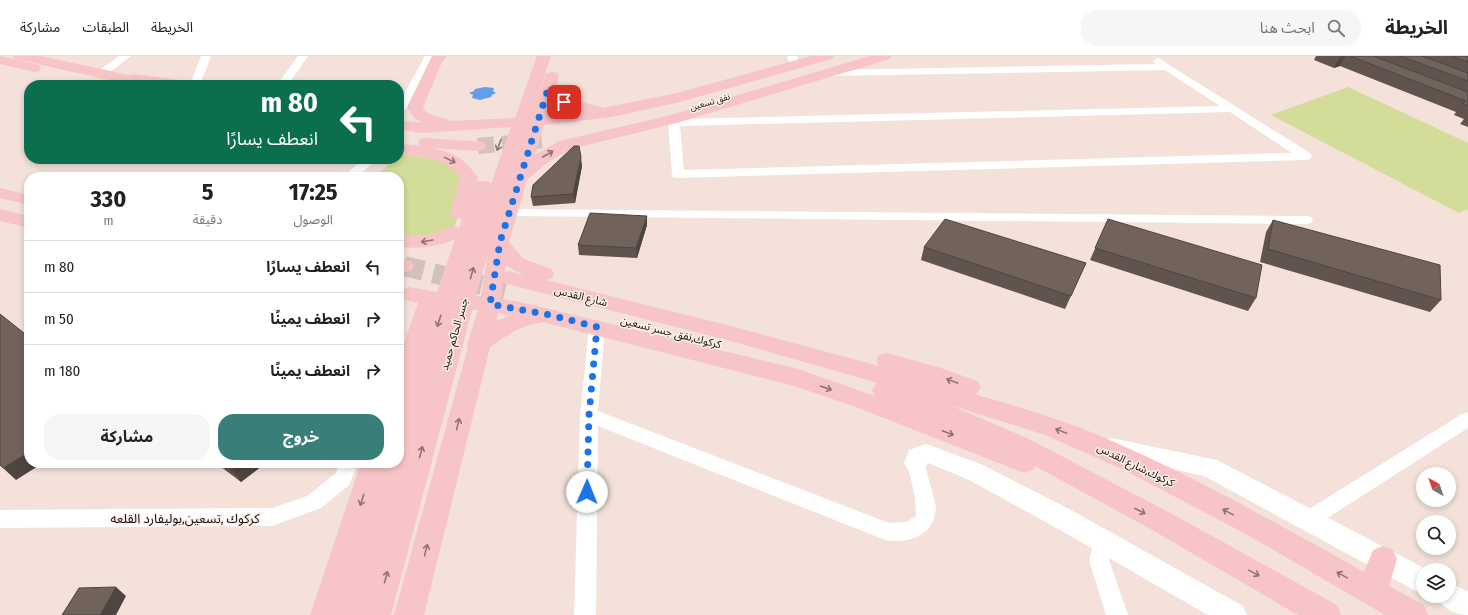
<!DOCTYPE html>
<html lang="ar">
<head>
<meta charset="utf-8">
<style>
	:root { --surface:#fff; --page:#f6f6f6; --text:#222; --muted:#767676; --line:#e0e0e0; --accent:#387f7a }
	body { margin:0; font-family:"Fira Sans Condensed","Noto Sans Arabic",sans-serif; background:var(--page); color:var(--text); direction:rtl; height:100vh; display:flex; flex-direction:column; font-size:15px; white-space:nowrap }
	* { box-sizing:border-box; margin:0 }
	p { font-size:13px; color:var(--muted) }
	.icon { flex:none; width:22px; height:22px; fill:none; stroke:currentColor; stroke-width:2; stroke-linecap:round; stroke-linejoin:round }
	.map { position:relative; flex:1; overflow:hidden; direction:ltr }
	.panel { position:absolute; left:24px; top:116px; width:380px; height:296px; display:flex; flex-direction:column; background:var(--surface); border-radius:16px; box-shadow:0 2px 6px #0003; direction:rtl }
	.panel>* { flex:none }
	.guide { position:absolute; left:24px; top:24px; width:380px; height:84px; border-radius:16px; box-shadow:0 2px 6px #0003; direction:rtl; background:#0b6e4f; color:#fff; overflow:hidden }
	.needle { width:26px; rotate:320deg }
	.fabs { position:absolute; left:1416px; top:411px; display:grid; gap:8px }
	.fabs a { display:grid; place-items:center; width:40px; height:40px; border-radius:50%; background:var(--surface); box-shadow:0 2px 6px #0003; font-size:20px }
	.pin { position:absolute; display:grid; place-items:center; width:34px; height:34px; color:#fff; margin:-17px; border-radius:8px; box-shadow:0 2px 6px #0006 }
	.me { position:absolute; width:44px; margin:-22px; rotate:1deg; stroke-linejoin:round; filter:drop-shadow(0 0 3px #0008) }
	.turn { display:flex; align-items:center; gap:14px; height:84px; padding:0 20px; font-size:18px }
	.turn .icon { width:52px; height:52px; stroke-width:2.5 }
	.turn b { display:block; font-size:28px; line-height:34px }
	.eta { display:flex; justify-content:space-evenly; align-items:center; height:68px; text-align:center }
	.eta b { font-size:24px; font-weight:700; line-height:28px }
	.cta { display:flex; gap:8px; margin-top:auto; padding:8px 20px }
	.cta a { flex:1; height:46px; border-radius:16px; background:var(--accent); color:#fff; font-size:16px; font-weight:700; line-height:46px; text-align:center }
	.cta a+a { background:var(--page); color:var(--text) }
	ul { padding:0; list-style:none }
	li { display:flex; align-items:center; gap:12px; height:52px; padding:0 20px; border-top:1px solid var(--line) }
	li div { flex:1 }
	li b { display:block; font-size:15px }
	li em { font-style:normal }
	header { display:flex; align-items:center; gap:24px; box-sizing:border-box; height:56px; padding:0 20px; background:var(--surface); border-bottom:1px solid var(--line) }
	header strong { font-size:19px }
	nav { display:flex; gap:22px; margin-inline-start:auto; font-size:14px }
	.search { width:280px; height:36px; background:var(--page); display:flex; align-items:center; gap:10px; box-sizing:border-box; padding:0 14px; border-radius:16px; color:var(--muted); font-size:15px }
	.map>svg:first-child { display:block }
</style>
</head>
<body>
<header>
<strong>الخريطة</strong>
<div class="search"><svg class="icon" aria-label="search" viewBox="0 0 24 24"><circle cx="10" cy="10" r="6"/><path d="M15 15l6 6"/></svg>ابحث هنا</div>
<nav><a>الخريطة</a><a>الطبقات</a><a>مشاركة</a></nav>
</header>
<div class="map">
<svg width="1468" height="559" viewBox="0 0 1468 559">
	<rect width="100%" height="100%" fill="#f3e1da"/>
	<path fill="#d3dc98" d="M1348 31 1468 87V153L1459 157 1271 59Z
		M402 98 456 107 467 130 453 176 399 185V121H374L396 103H399V101Z"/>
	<path fill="#619fe8" d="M485 31 494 32 493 35 496 37 492 39 491 41 480 44 472 42 473 39 469 37 474 35 475 33Z"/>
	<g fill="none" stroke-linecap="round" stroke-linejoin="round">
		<path stroke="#d2c2bb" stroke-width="16" stroke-dasharray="16 8" stroke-linecap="butt" d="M478 90 546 84"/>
		<path stroke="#d2c2bb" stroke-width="20" stroke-dasharray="20 10" stroke-linecap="butt" d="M404 210 505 235"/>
		<path fill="#fff" fill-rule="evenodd" d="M119 0H131L106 19H98L97 17 98 15Z
			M201 0H211L200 29H190Z
			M298 0H308L288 29H277Z
			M425 0H435C429 13 413 54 399 57V47Z
			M787 0H797L800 9 799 11H791Z
			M1158 2 1310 97 1312 100 1310 103 1306 104 678 122 673 121 672 118 668 68 665 64 667 62 671 61 677 63 1220 50 1165 14 831 20 826 17 831 14 1156 8 1153 5ZM1230 56 1292 97 684 114 680 70Z
			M363 103H377L357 121H343Z
			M509 153 1306 160 1311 161 1313 164 1311 167 1306 168 504 160 502 157 504 154Z
			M597 265 603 267 605 271 598 355 889 467 906 466 916 460 915 441 907 407 909 402 916 399 923 402 936 450C935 479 911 488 885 484L598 370 596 559H574L580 359 589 271 591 267Z
			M1468 356V372L1315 470 1308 473 1301 470 1298 464 1301 458 1462 358Z
			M340 407H358L349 429 321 452 272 470 0 472V454L272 452 307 440 335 418Z
			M1103 477 1110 480 1113 486 1109 504 1128 559H1106L1089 504 1096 480Z"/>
		<path fill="#fff" fill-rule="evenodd" d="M1111 382 1217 404 1428 514H1423V537L1414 534 1204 420 1103 398 1100 391 1103 384Z
			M926 388 983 409 1071 454 1243 550 1247 559H1208L1053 470 967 423 928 407 924 414 916 417 908 414 904 407 909 394Z
			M1449 527 1468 535V559C1455 559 1441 551 1436 540H1449Z"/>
		<path fill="#f7c5c8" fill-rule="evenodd" d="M0 0 39 9 41 12 39 15 34 16 0 8Z
			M13 0H41L129 19 135 18 179 24 184 26 187 29H131L20 4 15 3Z
			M432 0H447L442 6 423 51 425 55 432 59 449 64 450 65 515 62 537 0H551L531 61 545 20 547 17 552 16 557 17 559 20 556 32C569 45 584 46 601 51L602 52 677 37 811 0H834L832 3 680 46 612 61 544 69 535 99 559 85 667 60 870 0H892L890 3 677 67 571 93 548 106 527 124 509 186 524 203 551 213 554 218 551 223 546 224 727 269 879 310 876 305 879 299 887 297 941 312 977 325 981 331 977 337 974 338C1010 348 1046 359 1081 372 1179 411 1272 465 1364 516L1373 494 1383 490 1393 494 1397 503 1389 530 1424 549 1428 559H1385L1244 477 1122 413 1045 379 950 349 1029 383 1174 459 1337 549 1341 559H1298L1154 475 1035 410 1033 414 1024 417 856 351 794 330 543 266 526 270 514 275 490 291 424 559H394L468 291 467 289 478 254H472L391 559H310L361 407H399V356L403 342 399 343V301L418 247 402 243 399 237 402 233 409 231 437 236 455 183C437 191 418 193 399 191V179H427L453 170 459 172 462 163 452 162 450 158 460 122C447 101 422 101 399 98V88L420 90 418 87 420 83 426 82 484 86 486 90 484 94 478 95 432 92C455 97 465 103 478 122L477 126 483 125 489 126 491 128 511 71 423 77 399 74V64L423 67 414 62 407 51ZM552 45 564 51 577 55 547 59ZM488 197 481 240H476ZM506 209 515 215 526 220 509 215 505 216ZM503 227 727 284 878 327 876 328 872 334 875 340 798 313 520 246 501 243ZM498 257 511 259 496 265Z
			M0 132 29 139V149L0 142Z
			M0 153 29 160V172L0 165Z
			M399 203 411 205 414 210 411 215 404 216 399 215Z"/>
	</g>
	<path fill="#61544e" d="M1316 0H1468V71L1460 68 1464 63 1454 59 1456 56 1340 10 1334 12 1314 4Z
		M582 110 575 147 533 150 531 141Z
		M647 160V169L637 202 579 199 578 189Z
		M1108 163 1256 242 1248 255 1090 204Z
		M1273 164 1441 244 1430 256 1260 206 1266 176Z
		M924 191 1086 207 1065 253 921 204Z
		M216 407H266L241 426Z"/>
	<path fill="#4f4540" d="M1343 0H1345L1340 10 1334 12 1340 1Z
		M581 101 582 110 575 147 573 138Z
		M647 160V169L637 202 636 192Z
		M29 396V407H43L16 424 3 412Z
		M242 407H266L241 426 232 414Z
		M116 531 126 540 116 559H100Z"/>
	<path fill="#71625b" stroke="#4f4540" d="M1350 0H1373L1468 36V50L1462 47 1466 45Z
		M1400 0H1422L1468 17V25Z
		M1451 0H1468V6Z
		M574 90H579L581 101 573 138 531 141 533 129Z
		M590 157 647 160 636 192 578 189Z
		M945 163 1086 207 1071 240 924 191Z
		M1108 163 1262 209 1256 242 1095 192Z
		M1273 164 1440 209 1441 244 1268 193Z
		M0 258 29 281V396L3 412 0 409Z
		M223 407H242L232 414Z
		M116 531 100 559H62L79 532Z"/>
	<defs><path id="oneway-shaft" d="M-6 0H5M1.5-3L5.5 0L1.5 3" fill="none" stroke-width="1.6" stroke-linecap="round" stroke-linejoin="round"/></defs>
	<g stroke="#917373">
		<use href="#oneway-shaft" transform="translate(499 89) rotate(110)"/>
		<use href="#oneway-shaft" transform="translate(548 98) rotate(-30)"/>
		<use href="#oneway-shaft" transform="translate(450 104) rotate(26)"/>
		<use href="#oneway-shaft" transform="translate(427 185) rotate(170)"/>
		<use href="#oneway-shaft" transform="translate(472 217) rotate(-74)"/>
		<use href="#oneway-shaft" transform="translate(439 265) rotate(108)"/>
		<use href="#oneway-shaft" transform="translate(952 325) rotate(-160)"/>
		<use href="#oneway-shaft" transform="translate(826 332) rotate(19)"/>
		<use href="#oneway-shaft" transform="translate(458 368) rotate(-76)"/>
		<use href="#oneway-shaft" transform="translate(1061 375) rotate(-158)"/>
		<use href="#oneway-shaft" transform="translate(948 377) rotate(21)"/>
		<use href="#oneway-shaft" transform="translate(421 396) rotate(-75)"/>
		<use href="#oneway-shaft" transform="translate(362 444) rotate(108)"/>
		<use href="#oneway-shaft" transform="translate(1140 455) rotate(27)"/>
		<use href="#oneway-shaft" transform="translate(1228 456) rotate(-151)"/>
		<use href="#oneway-shaft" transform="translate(426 494) rotate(-76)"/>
		<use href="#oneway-shaft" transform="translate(1254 517) rotate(29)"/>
		<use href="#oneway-shaft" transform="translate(1342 519) rotate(-151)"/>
		<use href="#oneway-shaft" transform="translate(386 521) rotate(-75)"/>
	</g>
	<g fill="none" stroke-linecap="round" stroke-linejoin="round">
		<path stroke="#1a73e8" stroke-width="7" stroke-dasharray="0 12.6" d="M564 46 557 42 548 33 500 186 490 248 550 259 597 271 589 359 587 436"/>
	</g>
	<g text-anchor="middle" stroke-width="3" stroke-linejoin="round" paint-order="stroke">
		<g font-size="9" fill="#140f0c" stroke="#fef0ea">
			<text transform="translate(710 46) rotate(-16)" y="3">نفق تسعين</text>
		</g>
		<g font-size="11" fill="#140f0c" stroke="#fef0ea">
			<text transform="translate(581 240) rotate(14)" y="4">شارع القدس</text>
			<text transform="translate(671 276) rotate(14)" y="4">كركوك,نفق جسر تسعين</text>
			<text transform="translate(454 278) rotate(-74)" y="4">جسر الحاكم حميد</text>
			<text transform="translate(1136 409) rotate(26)" y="4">كركوك,شارع القدس</text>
		</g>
		<g font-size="13" fill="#140f0c" stroke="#fef0ea">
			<text x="185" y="467">كركوك ,تسعين,بوليفارد القلعه</text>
		</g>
	</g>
</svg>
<div class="fabs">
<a><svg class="needle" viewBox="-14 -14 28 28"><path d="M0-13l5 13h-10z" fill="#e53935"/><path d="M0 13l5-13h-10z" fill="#767676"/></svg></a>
<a><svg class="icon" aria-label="search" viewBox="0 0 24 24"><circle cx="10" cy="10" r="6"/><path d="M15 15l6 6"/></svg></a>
<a><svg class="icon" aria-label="layers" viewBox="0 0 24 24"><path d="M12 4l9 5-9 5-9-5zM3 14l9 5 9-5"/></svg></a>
</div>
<div class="pin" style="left:564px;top:46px;background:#d93025"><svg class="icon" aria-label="arrive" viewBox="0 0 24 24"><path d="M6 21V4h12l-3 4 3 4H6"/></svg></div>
<svg class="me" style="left:587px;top:436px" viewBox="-20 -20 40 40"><circle r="19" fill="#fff"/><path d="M0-13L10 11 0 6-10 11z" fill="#1a73e8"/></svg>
<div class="guide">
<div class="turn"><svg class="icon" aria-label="left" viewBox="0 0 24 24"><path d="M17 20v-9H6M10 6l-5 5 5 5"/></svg><div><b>80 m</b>انعطف يسارًا</div></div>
</div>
<section class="panel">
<div class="eta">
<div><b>17:25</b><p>الوصول</p></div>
<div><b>5</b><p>دقيقة</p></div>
<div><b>330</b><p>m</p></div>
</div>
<ul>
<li><svg class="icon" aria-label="left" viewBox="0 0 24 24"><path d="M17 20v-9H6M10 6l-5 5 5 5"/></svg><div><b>انعطف يسارًا</b></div><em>80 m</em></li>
<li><svg class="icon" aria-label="right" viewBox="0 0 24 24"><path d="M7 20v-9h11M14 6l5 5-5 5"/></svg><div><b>انعطف يمينًا</b></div><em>50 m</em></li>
<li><svg class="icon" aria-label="right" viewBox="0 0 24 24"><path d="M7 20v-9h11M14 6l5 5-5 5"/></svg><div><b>انعطف يمينًا</b></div><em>180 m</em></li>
</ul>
<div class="cta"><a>خروج</a><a>مشاركة</a></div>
</section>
</div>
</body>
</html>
